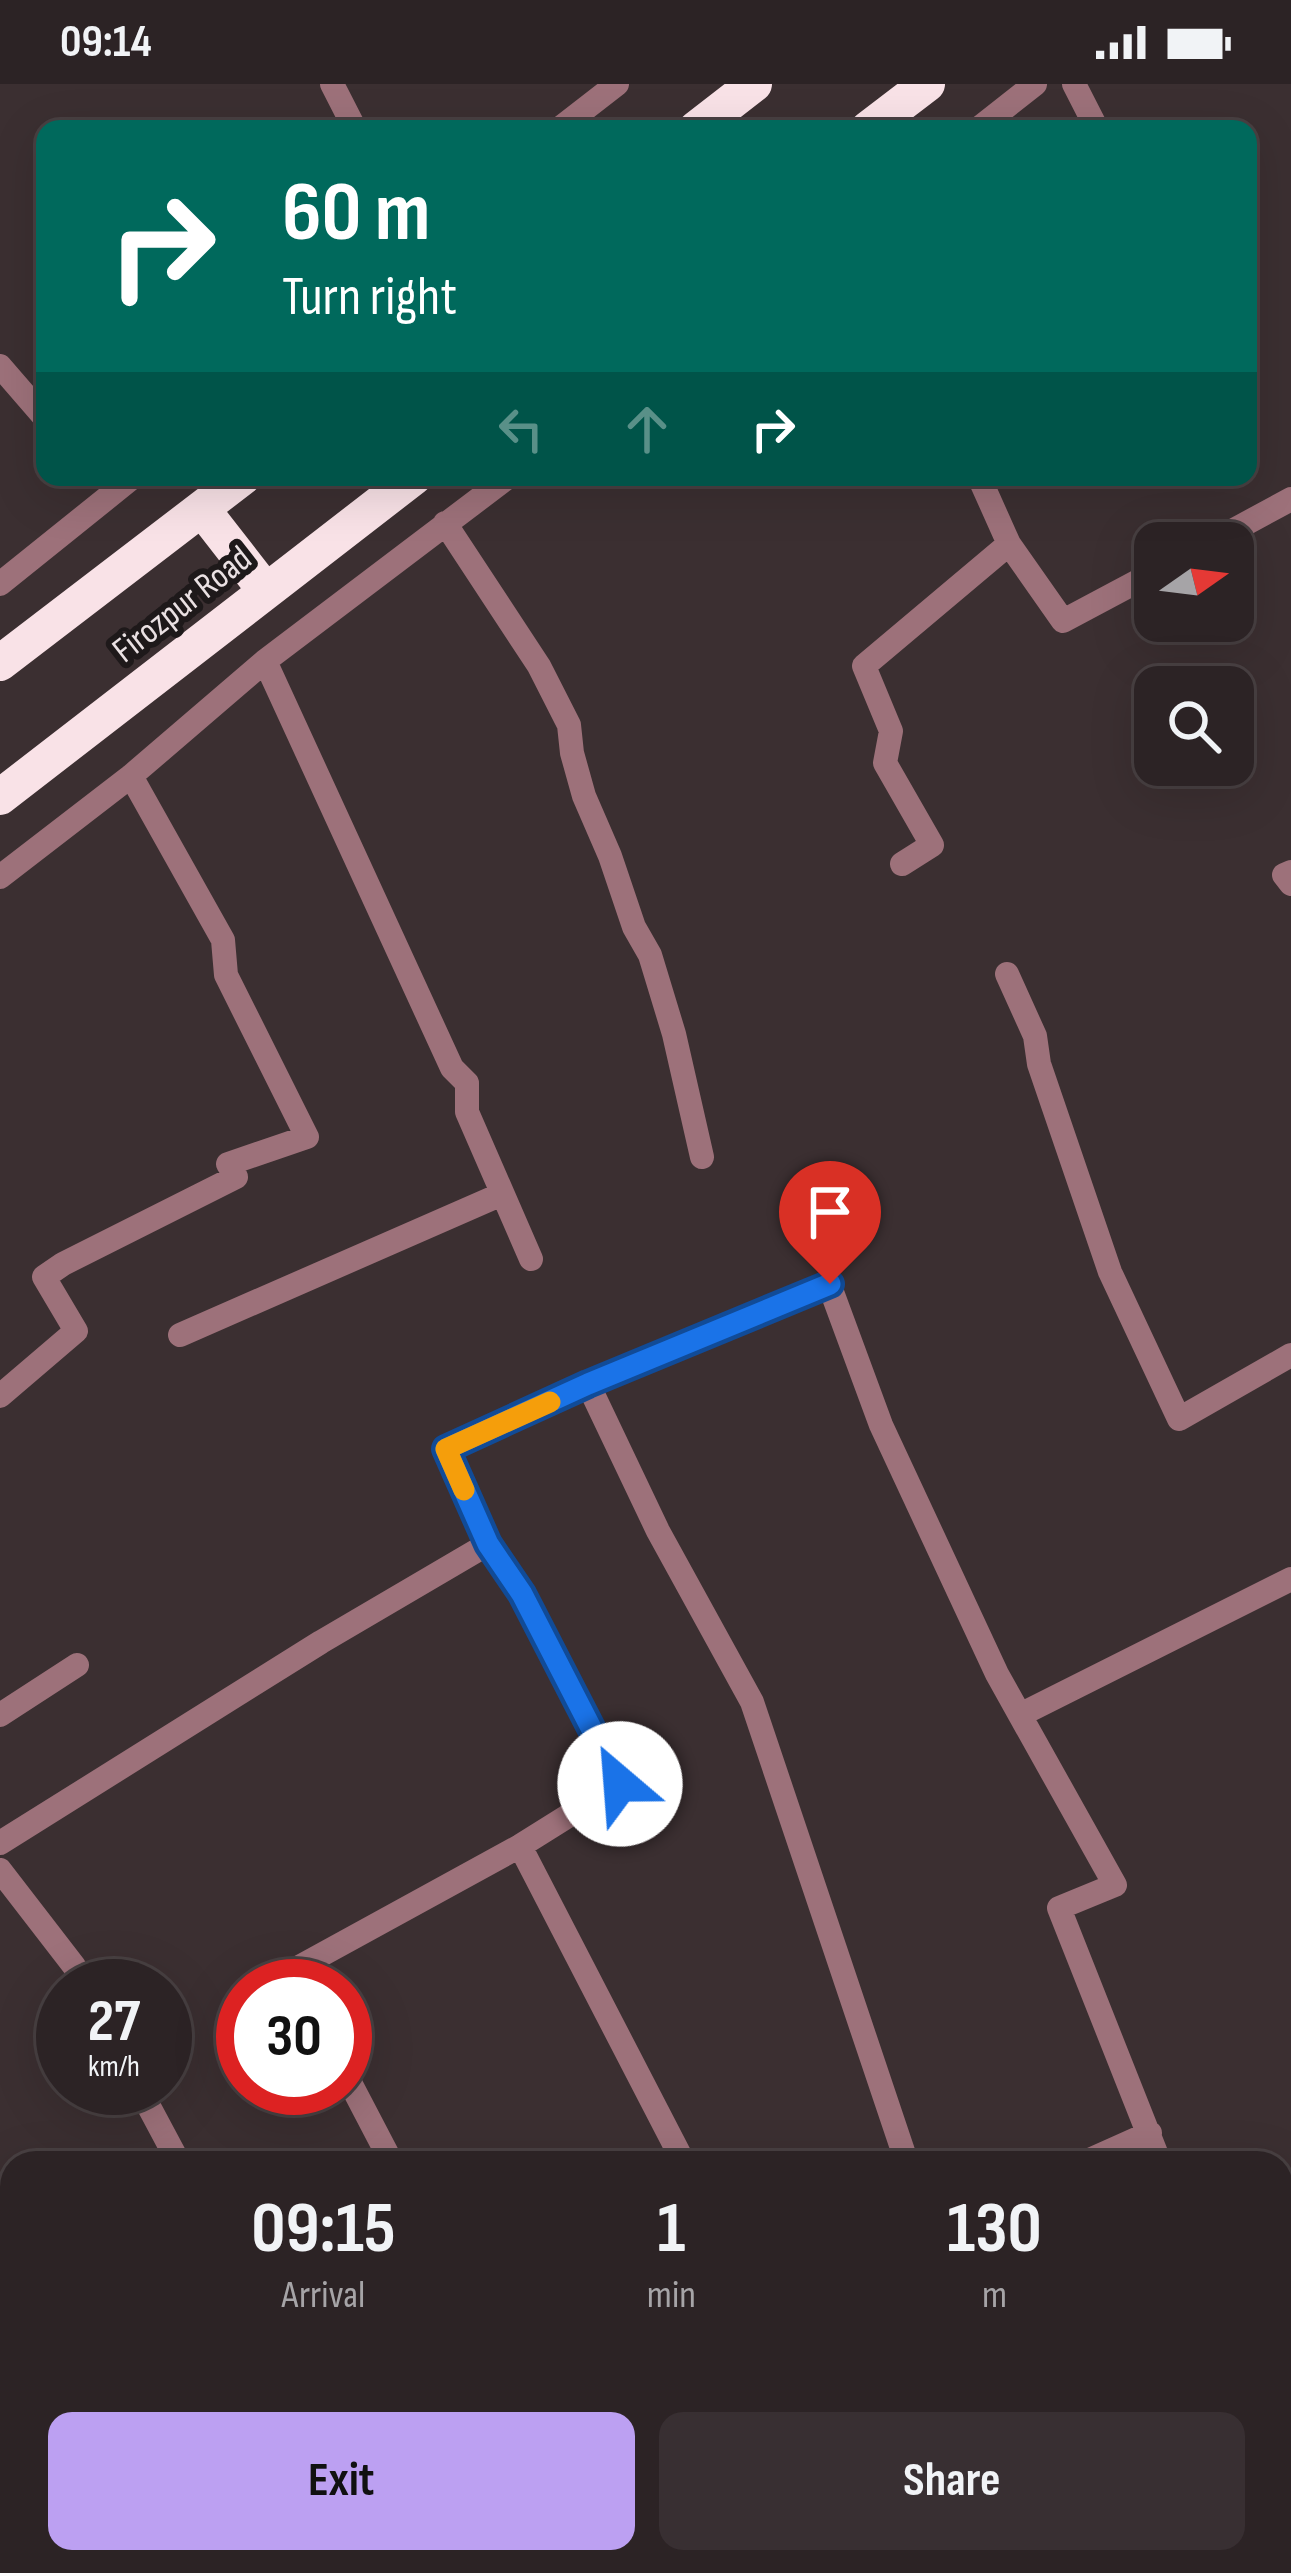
<!DOCTYPE html>
<html lang="en">
<head>
<meta charset="utf-8">
<style>
	:root { --surface:#2c2325; --page:#382f32; --text:#f1f3f6; --muted:#a6a4a7; --line:#484042; --accent:#bca0f2 }
	body { margin:0; font-family:"Sofia Sans Condensed",sans-serif; background:var(--page); color:var(--text); height:100vh; display:flex; flex-direction:column; font-size:45px; white-space:nowrap }
	* { box-sizing:border-box; margin:0 }
	p { font-size:39px; color:var(--muted) }
	.icon { flex:none; width:66px; height:66px; fill:none; stroke:currentColor; stroke-width:2; stroke-linecap:round; stroke-linejoin:round }
	.map { position:relative; flex:1; overflow:hidden }
	.drawer { position:absolute; left:0px; top:2067px; width:1293px; height:423px; display:flex; flex-direction:column; background:var(--surface); border-radius:36px 36px 0 0; box-shadow:0 12px 48px #0002,0 0 0 3px var(--line) }
	.drawer>* { flex:none }
	.banner { position:absolute; left:36px; top:36px; width:1221px; height:366px; border-radius:24px; box-shadow:0 12px 48px #0002,0 0 0 3px var(--line); background:#00695c; color:#fff; overflow:hidden }
	.needle { width:78px; rotate:76deg }
	.controls { position:absolute; left:1134px; top:438px; display:grid; gap:24px }
	.controls a { display:grid; place-items:center; width:120px; height:120px; border-radius:24px; background:var(--surface); box-shadow:0 12px 48px #0002,0 0 0 3px var(--line); font-size:60px }
	.speed { position:absolute; left:36px; top:1875px; display:flex; gap:24px; font-size:60px; font-weight:700; text-align:center }
	.speed>* { display:grid; place-content:center; width:156px; height:156px; border-radius:50%; background:var(--surface); box-shadow:0 12px 48px #0002,0 0 0 3px var(--line); line-height:1 }
	.speed small { font-size:30px; font-weight:400 }
	.speed .limit { border:18px solid #d22; background:#fff; color:#111 }
	.pin { position:absolute; display:grid; place-items:center; width:102px; height:102px; color:#fff; margin:-123px -51px; border-radius:50% 50% 50% 0; rotate:-45deg; box-shadow:0 0 12px #0007 }
	.pin .icon { rotate:45deg }
	.me { position:absolute; width:132px; margin:-66px; rotate:333deg; stroke-linejoin:round; filter:drop-shadow(0 0 9px #0008) }
	.turn { display:flex; align-items:center; gap:42px; height:252px; padding:0 48px; font-size:54px }
	.turn .icon { width:156px; height:156px; stroke-width:2.5 }
	.turn b { display:block; font-size:84px; line-height:102px }
	.lanes { display:flex; align-items:center; height:114px; padding:0 48px; background:#0003; justify-content:center; gap:60px; direction:ltr }
	.lanes .off { opacity:.35 }
	.eta { display:flex; justify-content:space-evenly; align-items:center; height:204px; text-align:center }
	.eta b { font-size:72px; font-weight:700; line-height:84px }
	.button { display:flex; gap:24px; margin-top:auto; padding:24px 48px }
	.button a { flex:1; height:138px; border-radius:24px; background:var(--accent); color:#111; font-size:48px; font-weight:700; line-height:138px; text-align:center }
	.button a+a { background:var(--page); color:var(--text) }
	.status { display:flex; justify-content:space-between; align-items:center; height:84px; padding:0 60px; background:var(--surface); direction:ltr }
	.status svg { height:33px; fill:currentColor }
	.map>svg:first-child { display:block }
</style>
</head>
<body>
<div class="status"><b>09:14</b><svg viewBox="0 0 49 12"><path d="M0 12V9h3v3zM5 12V6h3v6zM10 12V3h3v9zM15 12V0h3v12zM26 1h20v11H26zM47 4h2v5h-2z"/></svg></div>
<div class="map">
<svg width="1291" height="2489" viewBox="0 0 1291 2489">
	<rect width="100%" height="100%" fill="#3b2f31"/>
	<g fill="none" stroke-linecap="round" stroke-linejoin="round">
		<path stroke="#9d717a" stroke-width="24" d="M332 0 355 45
			M1074 0 1097 45
			M559 45 617 0
			M978 45 1035 0
			M0 282 45 334
			M979 393 1009 460 1063 537 1155 488
			M445 439 539 582 569 641 572 669 584 712 610 772 634 843 650 871 674 950 702 1073
			M1210 459 1291 415
			M0 500 133 393
			M265 577 452 984 467 999V1028L531 1175
			M902 780 932 761 885 679 891 647 864 582 1009 460
			M1291 788 1284 791 1291 800
			M0 793 131 692 265 577 508 393
			M1007 890 1035 952 1039 980 1110 1188 1179 1335 1291 1271
			M180 1251 502 1110
			M588 1300 829 1200 881 1341 997 1590 1115 1801 1059 1824 1160 2079
			M0 1312 76 1247 44 1193 63 1180 236 1093 228 1080 307 1053 226 891 223 856 131 692
			M0 1631 77 1581
			M1020 1631 1291 1495
			M0 1759 321 1558 488 1460 446 1365 588 1300 658 1447 752 1618 907 2079
			M520 1762 684 2079
			M0 1786 74 1882 84 1902
			M299 1902 292 1887 520 1762 619 1700 522 1510 488 1460
			M345 1989 392 2079
			M139 2004 179 2079
			M1083 2079 1150 2049
			M1281 2112 1291 2108
			M0 2202 12 2226
			M1281 2402 1291 2430
			M1281 2456 1291 2453
			M395 2478 400 2489
			M880 2478 885 2489
			M537 2489 554 2478
			M1169 2489 1207 2478"/>
		<path stroke="#f9e2e7" stroke-width="36" d="M696 45 754 0
			M868 45 927 0
			M202 425 265 506
			M0 579 243 393
			M0 713 414 393"/>
	</g>
	<g fill="none" stroke-linecap="round" stroke-linejoin="round">
		<g stroke="#114b97" stroke-width="30">
			<path id="route" d="M620 1700 522 1510 488 1460 446 1365 588 1300 830 1200"/>
		</g>
		<use href="#route" stroke="#1a73e8" stroke-width="21"/>
		<path stroke="#f59e0b" stroke-width="21" d="M464 1406 446 1365 550 1318"/>
	</g>
	<g text-anchor="middle" stroke-width="12" stroke-linejoin="round" paint-order="stroke">
		<g font-size="36" fill="#eae1e3" stroke="#1e191a">
			<text transform="translate(181 519) rotate(-38)" y="13">Firozpur Road</text>
		</g>
	</g>
</svg>
<div class="controls">
<a><svg class="needle" viewBox="-14 -14 28 28"><path d="M0-13l5 13h-10z" fill="#e53935"/><path d="M0 13l5-13h-10z" fill="#a6a4a7"/></svg></a>
<a><svg class="icon" aria-label="search" viewBox="0 0 24 24"><circle cx="10" cy="10" r="6"/><path d="M15 15l6 6"/></svg></a>
</div>
<div class="speed"><div>27<small>km/h</small></div><div class="limit">30</div></div>
<div class="pin" style="left:830px;top:1200px;background:#d93025"><svg class="icon" aria-label="arrive" viewBox="0 0 24 24"><path d="M6 21V4h12l-3 4 3 4H6"/></svg></div>
<svg class="me" style="left:620px;top:1700px" viewBox="-20 -20 40 40"><circle r="19" fill="#fff"/><path d="M0-13L10 11 0 6-10 11z" fill="#1a73e8"/></svg>
<div class="banner">
<div class="turn"><svg class="icon" aria-label="right" viewBox="0 0 24 24"><path d="M7 20v-9h11M14 6l5 5-5 5"/></svg><div><b>60 m</b>Turn right</div></div>
<div class="lanes"><svg class="icon off" aria-label="left" viewBox="0 0 24 24"><path d="M17 20v-9H6M10 6l-5 5 5 5"/></svg><svg class="icon off" aria-label="ahead" viewBox="0 0 24 24"><path d="M12 20V5M6 11l6-6 6 6"/></svg><svg class="icon" aria-label="right" viewBox="0 0 24 24"><path d="M7 20v-9h11M14 6l5 5-5 5"/></svg></div>
</div>
<section class="drawer">
<div class="eta">
<div><b>09:15</b><p>Arrival</p></div>
<div><b>1</b><p>min</p></div>
<div><b>130</b><p>m</p></div>
</div>
<div class="button"><a>Exit</a><a>Share</a></div>
</section>
</div>
</body>
</html>
